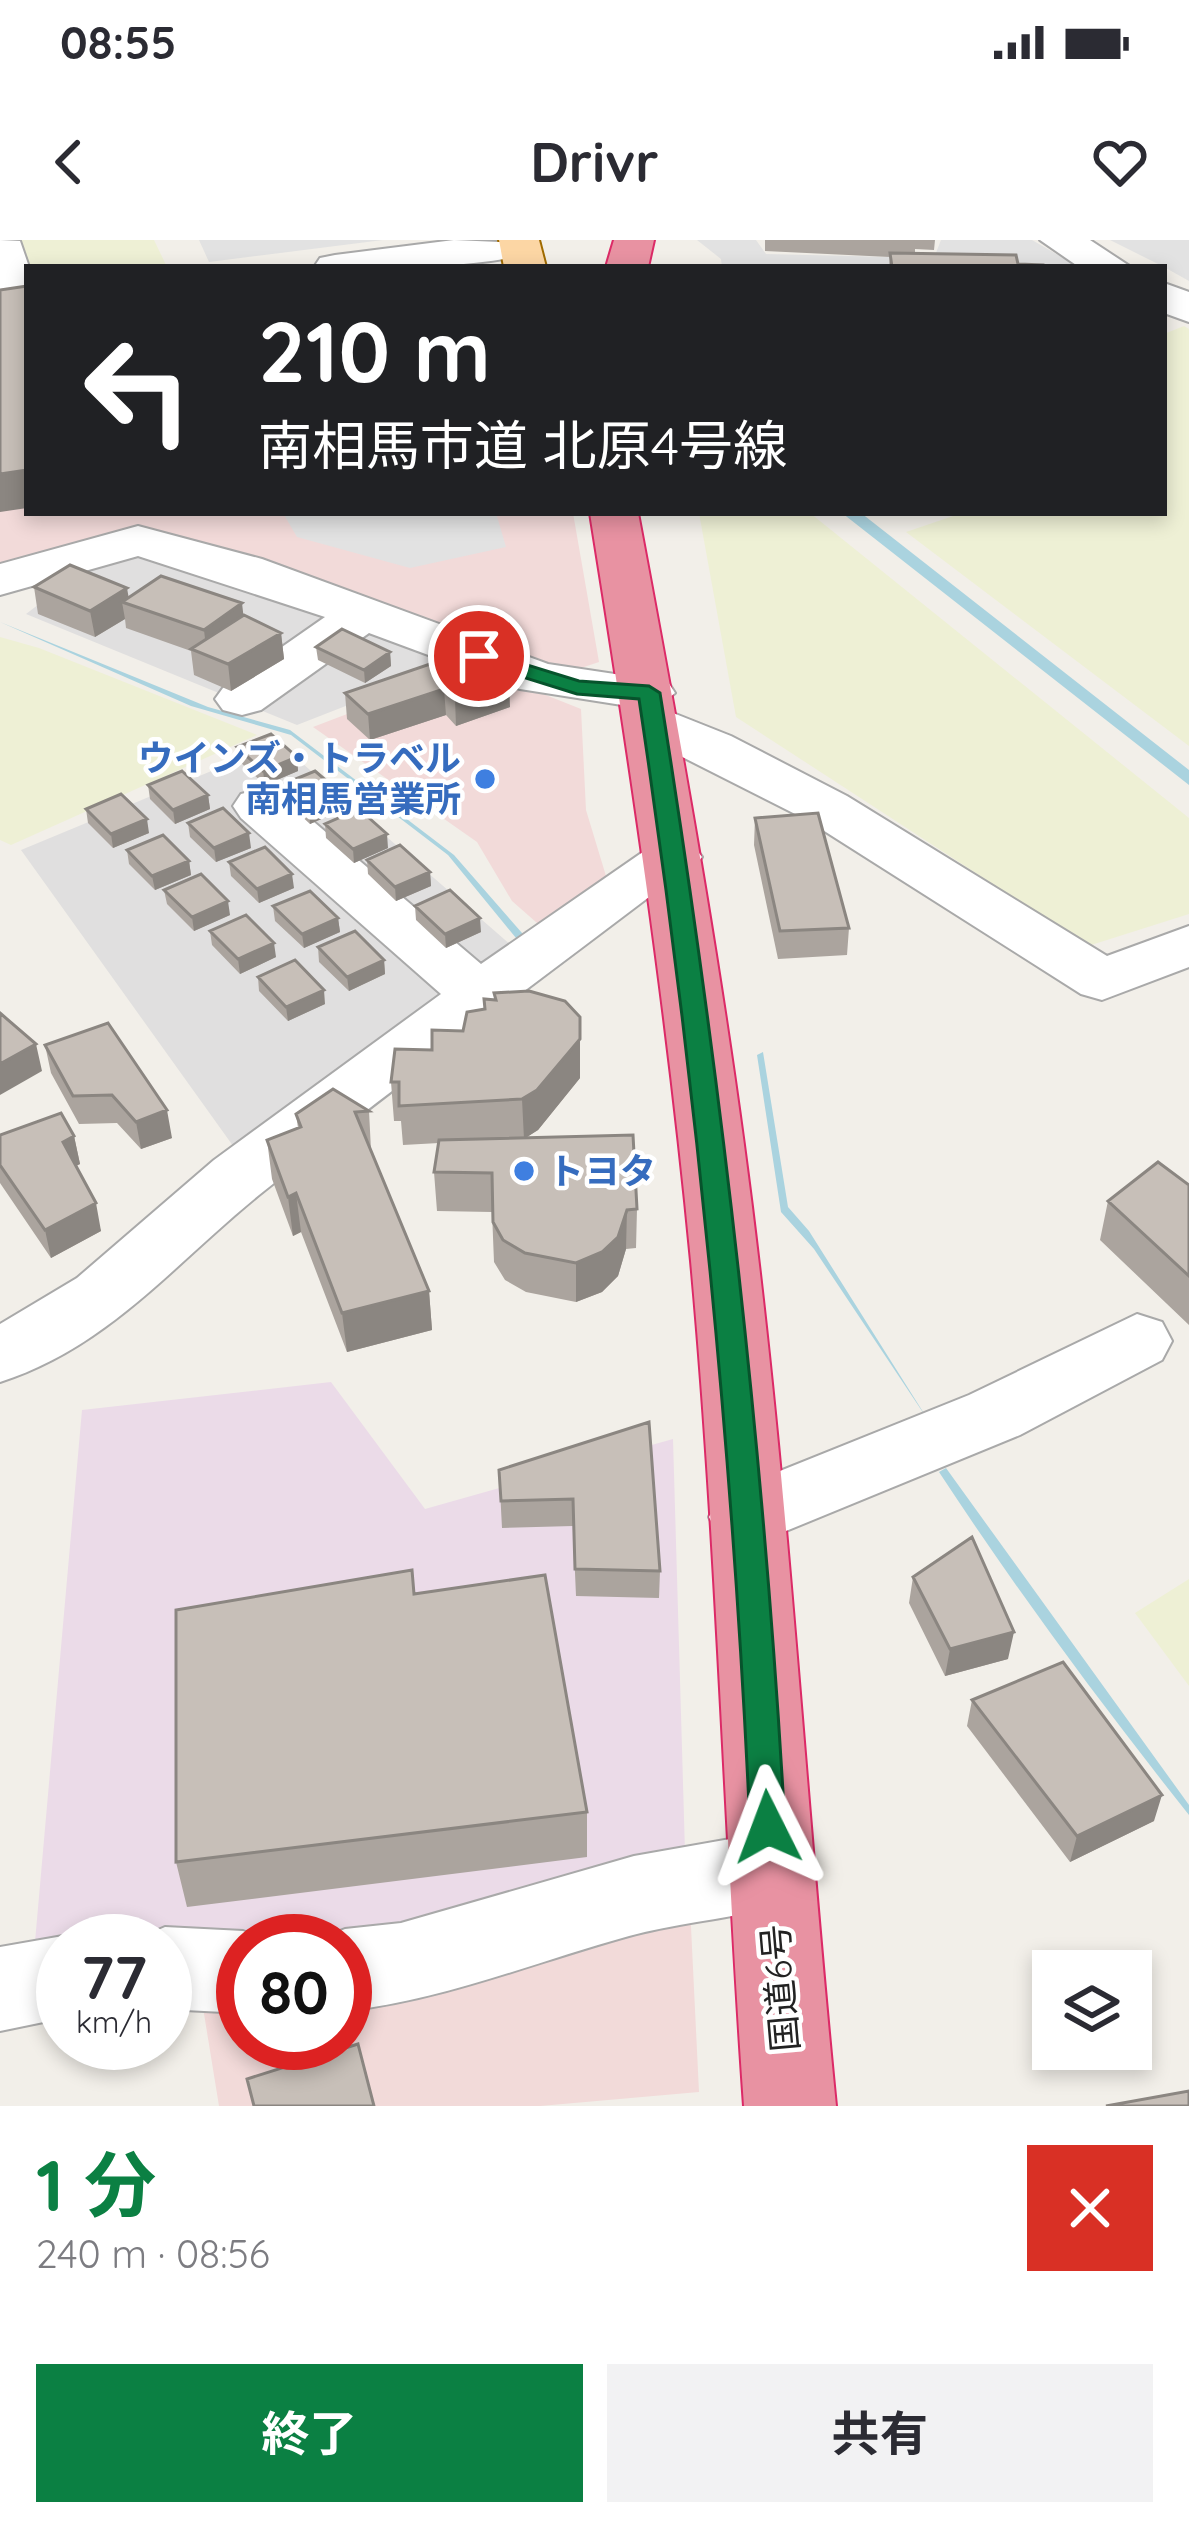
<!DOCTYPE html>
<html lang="ja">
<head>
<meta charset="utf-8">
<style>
	:root { --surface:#fff; --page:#f2f2f3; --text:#2b2b33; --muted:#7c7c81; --accent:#0b8043 }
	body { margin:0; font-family:Quicksand,"Noto Sans JP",sans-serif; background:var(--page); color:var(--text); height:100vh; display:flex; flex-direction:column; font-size:45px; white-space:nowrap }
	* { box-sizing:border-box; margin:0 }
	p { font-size:39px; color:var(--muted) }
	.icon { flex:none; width:66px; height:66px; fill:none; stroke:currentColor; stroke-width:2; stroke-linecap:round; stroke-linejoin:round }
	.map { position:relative; height:1866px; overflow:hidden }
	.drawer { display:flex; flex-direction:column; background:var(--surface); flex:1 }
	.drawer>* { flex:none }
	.top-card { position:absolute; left:24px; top:24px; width:1143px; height:252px; border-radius:0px; box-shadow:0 6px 18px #0003; background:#202124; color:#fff; overflow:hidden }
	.tools { position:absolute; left:1032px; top:1710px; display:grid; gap:24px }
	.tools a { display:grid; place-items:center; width:120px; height:120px; border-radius:0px; background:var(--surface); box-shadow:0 6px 18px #0003; font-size:60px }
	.speed { position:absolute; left:36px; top:1674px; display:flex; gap:24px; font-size:60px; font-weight:700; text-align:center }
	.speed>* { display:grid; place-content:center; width:156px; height:156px; border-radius:50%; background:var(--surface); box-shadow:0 6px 18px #0003; line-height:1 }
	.speed small { font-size:30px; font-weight:400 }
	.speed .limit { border:18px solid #d22; background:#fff; color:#111 }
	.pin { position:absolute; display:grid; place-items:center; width:102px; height:102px; color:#fff; margin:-51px; border:6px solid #fff; border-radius:50%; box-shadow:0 3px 12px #0007 }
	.me { position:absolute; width:132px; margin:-66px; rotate:357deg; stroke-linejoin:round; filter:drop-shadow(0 0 9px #0008) }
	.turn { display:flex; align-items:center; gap:42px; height:252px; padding:0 36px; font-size:54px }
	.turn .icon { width:156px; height:156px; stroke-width:2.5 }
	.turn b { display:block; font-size:84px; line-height:102px }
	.round { display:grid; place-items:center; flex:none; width:126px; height:126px; border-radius:0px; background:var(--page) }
	.headline { display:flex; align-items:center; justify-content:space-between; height:204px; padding:0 36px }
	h1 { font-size:72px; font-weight:700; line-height:90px; color:var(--accent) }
	.button { display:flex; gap:24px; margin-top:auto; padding:24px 36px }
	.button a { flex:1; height:138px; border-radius:0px; background:var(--accent); color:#fff; font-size:48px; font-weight:700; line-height:138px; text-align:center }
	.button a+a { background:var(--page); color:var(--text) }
	.status { display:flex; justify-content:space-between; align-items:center; height:84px; padding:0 60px; background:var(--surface); direction:ltr }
	.status svg { height:33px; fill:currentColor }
	header { display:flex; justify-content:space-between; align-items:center; height:156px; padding:0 36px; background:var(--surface); font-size:54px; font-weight:700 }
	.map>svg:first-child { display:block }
</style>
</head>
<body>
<div class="status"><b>08:55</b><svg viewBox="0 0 49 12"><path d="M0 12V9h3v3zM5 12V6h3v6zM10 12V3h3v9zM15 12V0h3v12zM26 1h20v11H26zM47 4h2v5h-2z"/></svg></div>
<header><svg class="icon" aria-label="back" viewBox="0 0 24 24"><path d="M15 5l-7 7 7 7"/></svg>Drivr<svg class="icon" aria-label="heart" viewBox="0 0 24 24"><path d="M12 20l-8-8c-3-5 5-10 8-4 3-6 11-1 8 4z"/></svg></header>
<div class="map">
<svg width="1189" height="1866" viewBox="0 0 1189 1866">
	<rect width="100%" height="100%" fill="#f2efe9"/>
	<path fill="#e0dfdf" d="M144 309 391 391 448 426 297 485 26 374 98 319Z
		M279 503 520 713 241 917 21 610Z"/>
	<path fill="#f2dad9" d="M27 75V273H573L599 422 581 428H541L150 296 0 332V78Z
		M473 426 581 469 586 570 606 636 545 690 512 661 477 602 313 487Z
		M690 1666 699 1852 540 1866H219L200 1749 243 1751V1803H345V1747Z"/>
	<path fill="#ebdbe8" d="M331 1142 425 1269 673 1199 685 1612 360 1698 63 1701 34 1713 82 1170Z"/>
	<path fill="#eef0d5" d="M20 0H154L167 27H30Z
		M1184 86 1189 89V506L906 292 962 273H1164V94Z
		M699 273H810L1189 578V674L1088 706 736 477Z
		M0 397 39 408 257 495 11 605 0 600Z
		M1189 1339V1446L1135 1373Z"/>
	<path fill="#e2e2e2" d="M199 0H383L209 22Z
		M697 0H756L766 14 934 18 941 0H1032L1079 27H722L721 19Z
		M1110 0H1189V41L1164 27Z
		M283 273H496L506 307 410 328 297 297Z"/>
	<path fill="#aad3df" d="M842 273H861L1189 530V545Z
		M0 382 208 467 290 490 454 615 529 701 524 704 516 698 448 615 291 495 191 466Z
		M763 812 788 967 809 991 930 1183 814 1009 781 972 757 815Z
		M946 1228 1189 1565V1575C1100 1463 1017 1351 939 1232Z"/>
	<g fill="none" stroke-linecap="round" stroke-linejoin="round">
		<g stroke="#a9a9a9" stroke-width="4">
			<path id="minor" d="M0 0 20 1 29 27 27 77 5 75 0 68Z
				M454 0 540 4 534 13C463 30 388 27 314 27L320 18 335 15Z
				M1040 0H1090L1131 27H1079Z
				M1164 43 1189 52V82L1164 73Z
				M138 286 262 319 548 424 668 442 675 453 658 467 731 496 847 556 1107 716 1189 686V727L1102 760 1081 754 807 580 633 492 625 481 641 468 520 449 369 393 261 470 242 475 223 470 215 459 223 448 325 377 138 316 0 355V324Z
				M261 549 281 554 481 724 653 605 673 599 693 605 702 617 693 629 649 657C520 755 390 850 264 951 177 1020 110 1107 0 1142V1084L77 1038 214 920 441 754 241 578 233 566 241 554Z
				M1137 1074 1162 1082 1172 1101 1162 1120 1020 1195 747 1307 720 1299 709 1277 720 1255 969 1155Z
				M770 1592 800 1604 813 1631 800 1658C745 1679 686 1680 629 1696 535 1722 443 1760 345 1771V1701H314L345 1689 401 1683 634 1616Z
				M165 1687 243 1691 269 1701H243V1773L165 1769V1701H133Z
				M63 1696 77 1701H63V1778L0 1791V1707Z"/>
		</g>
		<g stroke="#a06b00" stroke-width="4">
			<path id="major" d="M499 0H539L546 27H504Z"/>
		</g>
		<g stroke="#dc2a67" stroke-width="4">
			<path id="highway" d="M614 0H654L648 27H606Z
				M590 273H638C685 523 730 773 759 1025 792 1305 808 1586 836 1866H744C724 1585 717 1302 691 1021 667 770 630 522 590 273Z"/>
		</g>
		<use href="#minor" fill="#fff" fill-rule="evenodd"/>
		<use href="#major" fill="#fcd6a4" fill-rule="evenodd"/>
		<use href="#highway" fill="#e892a2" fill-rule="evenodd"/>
	</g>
	<path fill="#aba49e" d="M765 0H935L934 10 915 9V14L1043 27H889L890 17 765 11Z
		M34 347 129 358 244 375 281 393 284 419 231 451 194 435 191 411 126 388 125 379 95 397 38 374Z
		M316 407 390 412 391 426 365 443 318 420Z
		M474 409 510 467 456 486 446 475 370 500 347 479 345 453Z
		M237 507 297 517 298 531 265 545 239 521Z
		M148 545 208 555 210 569 175 584 150 559Z
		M281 545 343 555 344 569 310 584 283 559Z
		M86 569 149 593 113 608 88 583Z
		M755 578 849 688 847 715 778 719 754 605Z
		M188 583 251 608 216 622 190 597Z
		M325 584 388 608 354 623 326 598Z
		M127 610 189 621 191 635 155 650 129 624Z
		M367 620 430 632 431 646 396 661 368 634Z
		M229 622 294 648 259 663 231 636Z
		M164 650 230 675 194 691 167 664Z
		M273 666 338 678 340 692 304 708 275 681Z
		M415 666 481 692 446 708 416 680Z
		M210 691 276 717 240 734 212 705Z
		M318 707 384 720 385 734 349 751 319 722Z
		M258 737 325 764 288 781 259 751Z
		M494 753 580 777V838L538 890 525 898 637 969 636 1008 626 1009 618 1036 602 1052 576 1062 526 1052 505 1040 494 1022 492 972 437 971 434 932 439 903 403 905 401 881H394L391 842 432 810 463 791 494 760Z
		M45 805 172 898 141 909 117 883 79 884 51 833Z
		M369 871 371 910 429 1051 432 1090 347 1112 301 992 293 996 272 939 267 900 298 888 296 874Z
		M0 895 74 896 80 924 76 926 101 991 51 1018 0 943Z
		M1189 945V1085L1100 1000 1108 961Z
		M649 1182 660 1331 659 1358 576 1356 573 1286 502 1288 499 1230Z
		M913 1337 1008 1419 945 1436 909 1363Z
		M414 1354 587 1572V1617L187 1667 176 1622Z
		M972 1460 1154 1581 1070 1622 967 1486Z"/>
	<path fill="#8b8681" d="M27 230V268L0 272V234Z
		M127 348 130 365 122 362 125 379 95 397 90 371Z
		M242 363 245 389 207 416 204 390Z
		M281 393 284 419 231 451 228 424Z
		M390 412 391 426 365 443 364 430Z
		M509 440 510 467 456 486 455 459Z
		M444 449 446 475 370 500 368 474Z
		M297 517 298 531 265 545 263 531Z
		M208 555 210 569 175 584 173 570Z
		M343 555 344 569 310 584 309 570Z
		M147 579 149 593 113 608 111 594Z
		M249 593 251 608 216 622 214 608Z
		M387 594 388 608 354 623 353 609Z
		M189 621 191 635 155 650 152 636Z
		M430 632 431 646 396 661 395 647Z
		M292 634 294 648 259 663 257 649Z
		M228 661 230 675 194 691 192 677Z
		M338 678 340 692 304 708 302 694Z
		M480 678 481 692 446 708 445 694Z
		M274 703 276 717 240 734 238 719Z
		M384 720 385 734 349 751 347 737Z
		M324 750 325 764 288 781 286 767Z
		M580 799V838L538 890 524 899 522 859Z
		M36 804 42 831 0 855V824Z
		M167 870 172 898 141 909 136 882Z
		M74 896 80 924 69 929 63 902Z
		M296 953 301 992 293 996 288 957Z
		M96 963 101 991 51 1018 45 990Z
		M627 970 626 1009 618 1036 602 1052 576 1062V1023Z
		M429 1051 432 1090 347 1112 342 1073Z
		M1014 1392 1008 1419 945 1436 950 1409Z
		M1162 1555 1154 1581 1070 1622 1077 1596Z"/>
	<path fill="#c7bfb8" stroke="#8b8681" stroke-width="3" d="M890 13 1016 15 1018 24 1043 25V27H892Z
		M27 46V230L0 234V50Z
		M70 325 127 348 90 371 34 347Z
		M161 336 242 363 204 390 122 362Z
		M244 375 281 393 228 424 191 409Z
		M342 389 390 412 364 430 316 407Z
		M474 409 509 440 455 459 444 449 368 474 345 453Z
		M271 494 297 517 263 531 237 507Z
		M182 531 208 555 173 570 148 545Z
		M315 531 343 555 309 570 281 545Z
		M121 554 147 579 111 594 86 569Z
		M223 568 249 593 214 608 188 583Z
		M359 569 387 594 353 609 325 584Z
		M818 573 849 688 780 691 755 578Z
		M163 595 189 621 152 636 127 610Z
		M400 605 430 632 395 647 367 620Z
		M265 607 292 634 257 649 229 622Z
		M201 634 228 661 192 677 164 650Z
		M450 650 480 678 445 694 415 666Z
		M310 651 338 678 302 694 273 666Z
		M246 675 274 703 238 719 210 691Z
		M355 691 384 720 347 737 318 707Z
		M295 720 324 750 286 767 258 737Z
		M529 751 565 761 580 777V799L537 850 522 859 399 866V842H391L395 809 432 810V790L463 791 467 772 485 769 484 759 496 760 494 753Z
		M0 773 36 804 0 824Z
		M108 783 167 870 136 882 112 855 73 856 45 805Z
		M333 849 369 871 355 872 429 1051 342 1073 296 953 288 957 267 900 301 887 296 874Z
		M61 873 74 896 63 902 96 963 45 990 0 925V895Z
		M633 895 637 969 627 970 618 997 602 1012 576 1023 525 1013 503 1000 493 982 492 933 434 932 439 900Z
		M1158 922 1189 945V1036L1108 961Z
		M649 1182 660 1331 575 1329 573 1259 501 1261 499 1230Z
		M972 1297 1014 1392 950 1409 913 1337Z
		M412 1330 414 1354 545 1335 587 1572 176 1622V1370Z
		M1063 1422 1162 1555 1077 1596 972 1460Z
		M358 1804 374 1866H254L247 1839Z
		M1189 1851V1866H1106Z"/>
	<path fill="#0b8043" stroke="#07532c" stroke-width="3" d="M479 410 579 441 649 446 660 453C720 829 764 1207 785 1587L780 1598 768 1603 755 1598 750 1587C733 1209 695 833 639 459L577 454 471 421 468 416Z"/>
	<g fill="#3f7fe0" stroke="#fff" stroke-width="4.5">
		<circle cx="485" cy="539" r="12"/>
		<circle cx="524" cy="931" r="12"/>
	</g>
	<g text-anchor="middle" stroke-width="9" stroke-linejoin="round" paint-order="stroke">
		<g font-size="36" font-weight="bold" fill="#366cbe" stroke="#fff" text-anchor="end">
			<text x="461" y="531">ウインズ・トラベル<tspan x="461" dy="41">南相馬営業所</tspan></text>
			<text x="548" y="944" text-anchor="start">トヨタ</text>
		</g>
		<g font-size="36" fill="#222" stroke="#fff">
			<text transform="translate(780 1748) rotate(-95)" y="13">国道6号</text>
		</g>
	</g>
</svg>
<div class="tools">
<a><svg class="icon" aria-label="layers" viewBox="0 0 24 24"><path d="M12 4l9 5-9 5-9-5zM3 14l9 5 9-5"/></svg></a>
</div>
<div class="speed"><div>77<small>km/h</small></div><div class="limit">80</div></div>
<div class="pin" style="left:479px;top:416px;background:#d93025"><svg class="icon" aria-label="arrive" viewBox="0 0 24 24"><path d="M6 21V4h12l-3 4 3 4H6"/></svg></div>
<svg class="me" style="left:768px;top:1587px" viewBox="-20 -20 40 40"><path d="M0-17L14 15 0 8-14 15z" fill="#0b8043" stroke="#fff" stroke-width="4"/></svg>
<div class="top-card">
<div class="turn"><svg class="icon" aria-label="left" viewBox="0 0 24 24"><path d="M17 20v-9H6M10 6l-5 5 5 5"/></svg><div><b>210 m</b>南相馬市道 北原4号線</div></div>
</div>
</div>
<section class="drawer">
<div class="headline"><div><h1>1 分</h1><p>240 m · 08:56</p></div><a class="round" style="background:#d93025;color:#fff"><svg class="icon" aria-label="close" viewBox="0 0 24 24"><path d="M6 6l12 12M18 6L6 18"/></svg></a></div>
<div class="button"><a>終了</a><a>共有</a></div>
</section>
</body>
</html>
